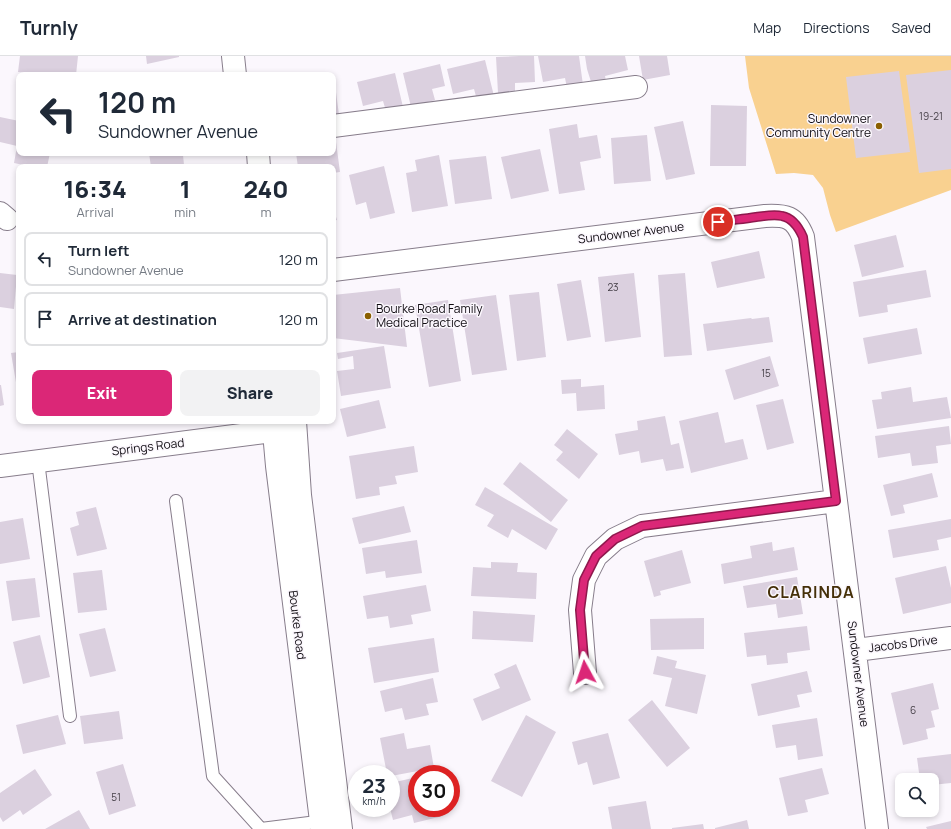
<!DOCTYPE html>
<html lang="en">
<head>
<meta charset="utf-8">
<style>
	:root { --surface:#fff; --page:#f2f2f3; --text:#1f2937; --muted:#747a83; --line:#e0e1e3; --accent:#db2777 }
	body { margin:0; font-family:Manrope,sans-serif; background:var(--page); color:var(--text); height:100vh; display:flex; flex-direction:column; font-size:15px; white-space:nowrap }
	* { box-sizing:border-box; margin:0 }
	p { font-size:13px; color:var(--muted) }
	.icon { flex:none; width:22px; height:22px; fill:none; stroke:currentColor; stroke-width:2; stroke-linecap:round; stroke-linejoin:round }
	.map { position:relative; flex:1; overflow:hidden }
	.side { position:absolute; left:16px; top:108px; width:320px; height:260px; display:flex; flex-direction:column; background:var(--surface); border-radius:8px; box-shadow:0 2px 6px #0003 }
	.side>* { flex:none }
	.banner { position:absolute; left:16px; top:16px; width:320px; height:84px; border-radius:8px; box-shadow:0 2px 6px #0003; background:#fff; color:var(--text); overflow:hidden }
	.buttons { position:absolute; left:895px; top:717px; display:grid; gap:8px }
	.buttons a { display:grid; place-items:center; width:44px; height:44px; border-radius:8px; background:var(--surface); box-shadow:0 2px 6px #0003; font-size:20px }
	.speed { position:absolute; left:348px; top:709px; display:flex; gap:8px; font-size:20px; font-weight:700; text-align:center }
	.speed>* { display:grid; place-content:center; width:52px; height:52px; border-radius:50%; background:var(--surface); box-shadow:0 2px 6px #0003; line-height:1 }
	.speed small { font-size:10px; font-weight:400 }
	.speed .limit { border:6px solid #d22; background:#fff; color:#111 }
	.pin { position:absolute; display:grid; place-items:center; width:34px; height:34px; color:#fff; margin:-17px; border:2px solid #fff; border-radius:50%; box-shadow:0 1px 4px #0007 }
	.me { position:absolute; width:44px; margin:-22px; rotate:355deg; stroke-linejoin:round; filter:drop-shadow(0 0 3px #0008) }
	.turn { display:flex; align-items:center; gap:14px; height:84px; padding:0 16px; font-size:18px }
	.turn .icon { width:52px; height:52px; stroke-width:2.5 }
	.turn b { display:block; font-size:28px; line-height:34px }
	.eta { display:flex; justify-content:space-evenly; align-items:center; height:68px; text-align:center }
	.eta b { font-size:24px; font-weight:800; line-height:28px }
	.action { display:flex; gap:8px; margin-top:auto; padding:8px 16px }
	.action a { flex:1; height:46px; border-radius:8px; background:var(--accent); color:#fff; font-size:16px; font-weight:800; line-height:46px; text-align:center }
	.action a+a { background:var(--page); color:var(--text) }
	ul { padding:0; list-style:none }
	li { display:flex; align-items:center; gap:12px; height:54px; margin:0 8px 6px; padding:0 8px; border:2px solid var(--line); border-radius:8px }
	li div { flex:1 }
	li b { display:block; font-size:15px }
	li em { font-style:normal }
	header { display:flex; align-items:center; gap:24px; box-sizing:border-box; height:56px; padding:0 20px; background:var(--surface); border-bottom:1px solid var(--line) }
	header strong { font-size:19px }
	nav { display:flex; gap:22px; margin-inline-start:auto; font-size:14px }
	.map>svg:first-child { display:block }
</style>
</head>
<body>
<header>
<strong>Turnly</strong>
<nav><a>Map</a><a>Directions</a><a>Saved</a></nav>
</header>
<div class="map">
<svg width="951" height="773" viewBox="0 0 951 773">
	<rect width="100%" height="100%" fill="#fbf7fd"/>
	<path fill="#f9d190" d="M745 0H951V134L836 176 830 159 823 132 813 119 794 117 776 118 749 32Z"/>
	<path fill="#dbd0df" d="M20 0H78L76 19H55L18 16Z
		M146 0H179V1L147 8Z
		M519 0H534L535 26 515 27V36L498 37 496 1Z
		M538 0H579L583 29 567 32 565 22 543 26Z
		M585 0H625L628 14 605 20 606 25 592 29 587 13Z
		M639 0H667L670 19 643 24Z
		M485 4 494 40 477 44 474 33 453 38 447 13Z
		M440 8 445 30 432 33 435 44 411 51 403 17Z
		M951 14V113L919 117 906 19Z
		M899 15 910 96 856 102 846 21Z
		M395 17 403 51 386 55 383 45 363 50 357 26Z
		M334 21 339 59 333 60V22Z
		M711 49 747 50 746 110H710Z
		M0 61 19 65V97H50L47 111H33L14 107 17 90 0 86Z
		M683 65 695 118 666 124 654 71Z
		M577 68 579 82 597 79 601 102 580 106 585 134 559 138 549 73Z
		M647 79 651 125 614 128 611 82Z
		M333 86H336L340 116 333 117V111H298L296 97H333Z
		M540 93 549 135 511 143 501 101Z
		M149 97H189V98L183 99 184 109 170 111H151Z
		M439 99 448 150 412 156 406 117 417 115 415 104Z
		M486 100 492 143 455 148 449 104Z
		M384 110 395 157 370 163 366 146 356 149 349 119Z
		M333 151 337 164 333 165Z
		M896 179 904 211 862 221 854 189Z
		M759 195 765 222 717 232 711 206Z
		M926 214 931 241 887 249 888 256 859 261 853 226Z
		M0 217 17 219 14 253 0 251Z
		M634 217 641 281 605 286 598 221Z
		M685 217 692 299 664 301 658 219Z
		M581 224 591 281 567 285 557 228Z
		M400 232 407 291 333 282V239Z
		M539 236 546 301 517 305 509 239Z
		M496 239 507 314 472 319 460 244Z
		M448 244 461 325 429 331 415 249Z
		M769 261 773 286 707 295 703 268 751 262 752 263Z
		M917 272 922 298 868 308 863 282Z
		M384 290 391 332 341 340 337 315 354 313 353 300 338 303 337 297Z
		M19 296V338H18L11 297Z
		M770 300 779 330 734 344 725 314Z
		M581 323V331L604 329 605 353 577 355 576 337 562 338 561 324Z
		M0 329H1L4 349 0 350Z
		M911 331 913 346 947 341 951 362 877 373 872 344 882 343 881 336Z
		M783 343 794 387 767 394 756 349Z
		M379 344 386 372 347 381 340 353Z
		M718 356 725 387 743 383 748 403 691 417 679 365Z
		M665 360 671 389 679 387 684 412 666 415 663 403 641 407 639 395 619 399 615 378 638 374 637 365Z
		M949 370 951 388 936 390 938 407 912 410 910 397 878 402 875 380Z
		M567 373 598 398 579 423 556 404 563 396 554 389Z
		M414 390 418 416 395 420 397 428 379 431 380 439 356 443 349 400Z
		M520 406 568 444 551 466 503 428Z
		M932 417 938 441 903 449 905 457 891 460 883 429Z
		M485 431 558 473 546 494 512 473 508 482 487 470 494 459 475 449Z
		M404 450 411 476 359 488 352 462Z
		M96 451 107 493 77 500 70 472 79 469 76 456Z
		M23 462 30 503 0 508V466Z
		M951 463V481L937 484 939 494 893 502 888 474Z
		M417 484 422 517 386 522 385 515 366 518 362 492Z
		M772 486 773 495 794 491 798 514 724 528 721 508 752 502 750 490Z
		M682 494 691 527 660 535 661 539 654 541 644 505Z
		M491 506 518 507 517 516 537 517 536 543 471 540 473 511 491 512Z
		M946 510 951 532V547L903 558 895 522Z
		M102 514 107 554 78 557 73 517Z
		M797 521 803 558 778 562 776 548 747 552 743 530Z
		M35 522 40 561 12 565 6 525Z
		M426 529 431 555 411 559 413 568 390 572 388 560 367 563 363 540Z
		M473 555 535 559 533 586 472 583Z
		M704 562V593L651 594 650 563Z
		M807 570 810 594 787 597 788 607 767 609 766 599 747 601 744 577Z
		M105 572 116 615 90 621 79 578Z
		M40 579 50 621 23 628 13 586Z
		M434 582 439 616 374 627 368 592Z
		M657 600 677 605 675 612 706 619 697 658 665 650 672 622 653 618Z
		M516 608 531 644 482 665 473 643 500 632 494 618Z
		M807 615 812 636 797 639 800 651 758 660 751 628Z
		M433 622 438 646 426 648 429 659 405 664 402 652 385 656 380 635Z
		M933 627 939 653 931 655 935 671 926 673 928 683 903 689 891 637Z
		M652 644 690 692 667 711 628 664Z
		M119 655 123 683 84 688 80 660Z
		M58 659 66 688 23 698 16 669Z
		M526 659 556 676 522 741 491 725Z
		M817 662 823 700 798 704 796 689 776 692 772 669Z
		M404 677 407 693 430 689 434 712 391 720V718H387L380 682Z
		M608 677 620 722 593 729 587 706 578 709 572 686Z
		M951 698V727L932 729V724H920L917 702Z
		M123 708 136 750 109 759 96 716Z
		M822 712 829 738 805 744 808 756 788 760 779 722Z
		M35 713 52 739 23 759 20 754 3 766 0 761V737Z
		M417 721V752H441L443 760 414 767 412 759 393 764 390 752 391 727Z
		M646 745 651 773H612L608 751Z
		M79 754 90 773H45Z
		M747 764 749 773H715V772Z
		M951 765V773H927L926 771Z
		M703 768 704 773H672V772Z"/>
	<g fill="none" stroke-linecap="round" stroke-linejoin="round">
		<g stroke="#877d8b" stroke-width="14">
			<path id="lane" d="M38 405 70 660
				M176 445 213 720 261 773
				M261 773 325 765"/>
		</g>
		<g stroke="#877d8b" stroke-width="24">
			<path id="street" d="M333 70 636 31
				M0 157 7 163
				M333 214 765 160C785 159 795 160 803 181 827 379 854 576 877 773
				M856 594 951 582
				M585 617 580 554 584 524 596 500 615 483 642 470 836 445"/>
		</g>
		<g stroke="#877d8b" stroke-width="24">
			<path id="secondary" d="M233 0 235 19
				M258 97 259 111
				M273 365 277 410 322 773
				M295 365 300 439 341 773
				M0 410 288 373"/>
		</g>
		<use href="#lane" stroke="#fff" stroke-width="12"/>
		<use href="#street" stroke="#fff" stroke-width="22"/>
		<use href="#secondary" stroke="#fff" stroke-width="22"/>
	</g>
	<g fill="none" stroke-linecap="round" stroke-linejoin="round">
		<g stroke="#8e194d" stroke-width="10">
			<path id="route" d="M585 616 580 554 584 524 596 500 615 483 642 470 836 445 803 181C799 172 793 162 782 160 774 158 764 160 756 161 744 163 731 164 718 166"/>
		</g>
		<use href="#route" stroke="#db2777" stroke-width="7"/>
	</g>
	<g fill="#8a5f00" stroke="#fbf7fd" stroke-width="1.5">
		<circle cx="879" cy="70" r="4"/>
		<circle cx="368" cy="260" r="4"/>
	</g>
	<g text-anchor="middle" stroke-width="3" stroke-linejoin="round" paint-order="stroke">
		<g font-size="10" fill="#433d45">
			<text x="931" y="64">19-21</text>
			<text x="613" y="235">23</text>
			<text x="766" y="321">15</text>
			<text x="913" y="658">6</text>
			<text x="116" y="745">51</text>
		</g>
		<g font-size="12" fill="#100c12" stroke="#fbf7fd" text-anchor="end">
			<text x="871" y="67">Sundowner<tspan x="871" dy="14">Community Centre</tspan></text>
			<text x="376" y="257" text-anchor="start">Bourke Road Family<tspan x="376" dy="14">Medical Practice</tspan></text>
		</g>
		<g font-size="12" fill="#100c12" stroke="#fbf7fd">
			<text transform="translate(631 177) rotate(-7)" y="4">Sundowner Avenue</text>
			<text transform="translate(148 391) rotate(-7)" y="4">Springs Road</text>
			<text transform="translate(297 569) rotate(83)" y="4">Bourke Road</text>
			<text transform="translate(903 588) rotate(-7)" y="4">Jacobs Drive</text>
			<text transform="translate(858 618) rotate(83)" y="4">Sundowner Avenue</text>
		</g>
		<g font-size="16" font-weight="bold" letter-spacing="1" fill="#453009" stroke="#fbf7fd">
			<text x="811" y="542">CLARINDA</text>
		</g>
	</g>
</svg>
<div class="buttons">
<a><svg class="icon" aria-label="search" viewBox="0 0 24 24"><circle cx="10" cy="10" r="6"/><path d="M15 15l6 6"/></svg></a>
</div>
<div class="speed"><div>23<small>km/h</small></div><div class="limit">30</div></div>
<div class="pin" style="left:718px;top:166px;background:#d93025"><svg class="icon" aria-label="arrive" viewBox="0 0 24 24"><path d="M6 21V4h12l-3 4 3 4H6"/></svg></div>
<svg class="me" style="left:585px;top:616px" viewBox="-20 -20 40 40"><path d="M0-17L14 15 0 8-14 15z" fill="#db2777" stroke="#fff" stroke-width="4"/></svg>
<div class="banner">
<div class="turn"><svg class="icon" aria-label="left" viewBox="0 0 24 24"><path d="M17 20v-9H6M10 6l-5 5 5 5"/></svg><div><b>120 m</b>Sundowner Avenue</div></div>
</div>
<section class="side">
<div class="eta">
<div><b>16:34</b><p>Arrival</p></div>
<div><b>1</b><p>min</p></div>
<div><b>240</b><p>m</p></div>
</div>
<ul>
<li><svg class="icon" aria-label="left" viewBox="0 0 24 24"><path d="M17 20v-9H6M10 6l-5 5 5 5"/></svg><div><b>Turn left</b><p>Sundowner Avenue</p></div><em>120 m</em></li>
<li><svg class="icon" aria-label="arrive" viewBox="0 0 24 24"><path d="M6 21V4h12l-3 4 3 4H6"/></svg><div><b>Arrive at destination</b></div><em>120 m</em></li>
</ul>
<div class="action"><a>Exit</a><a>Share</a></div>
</section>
</div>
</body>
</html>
